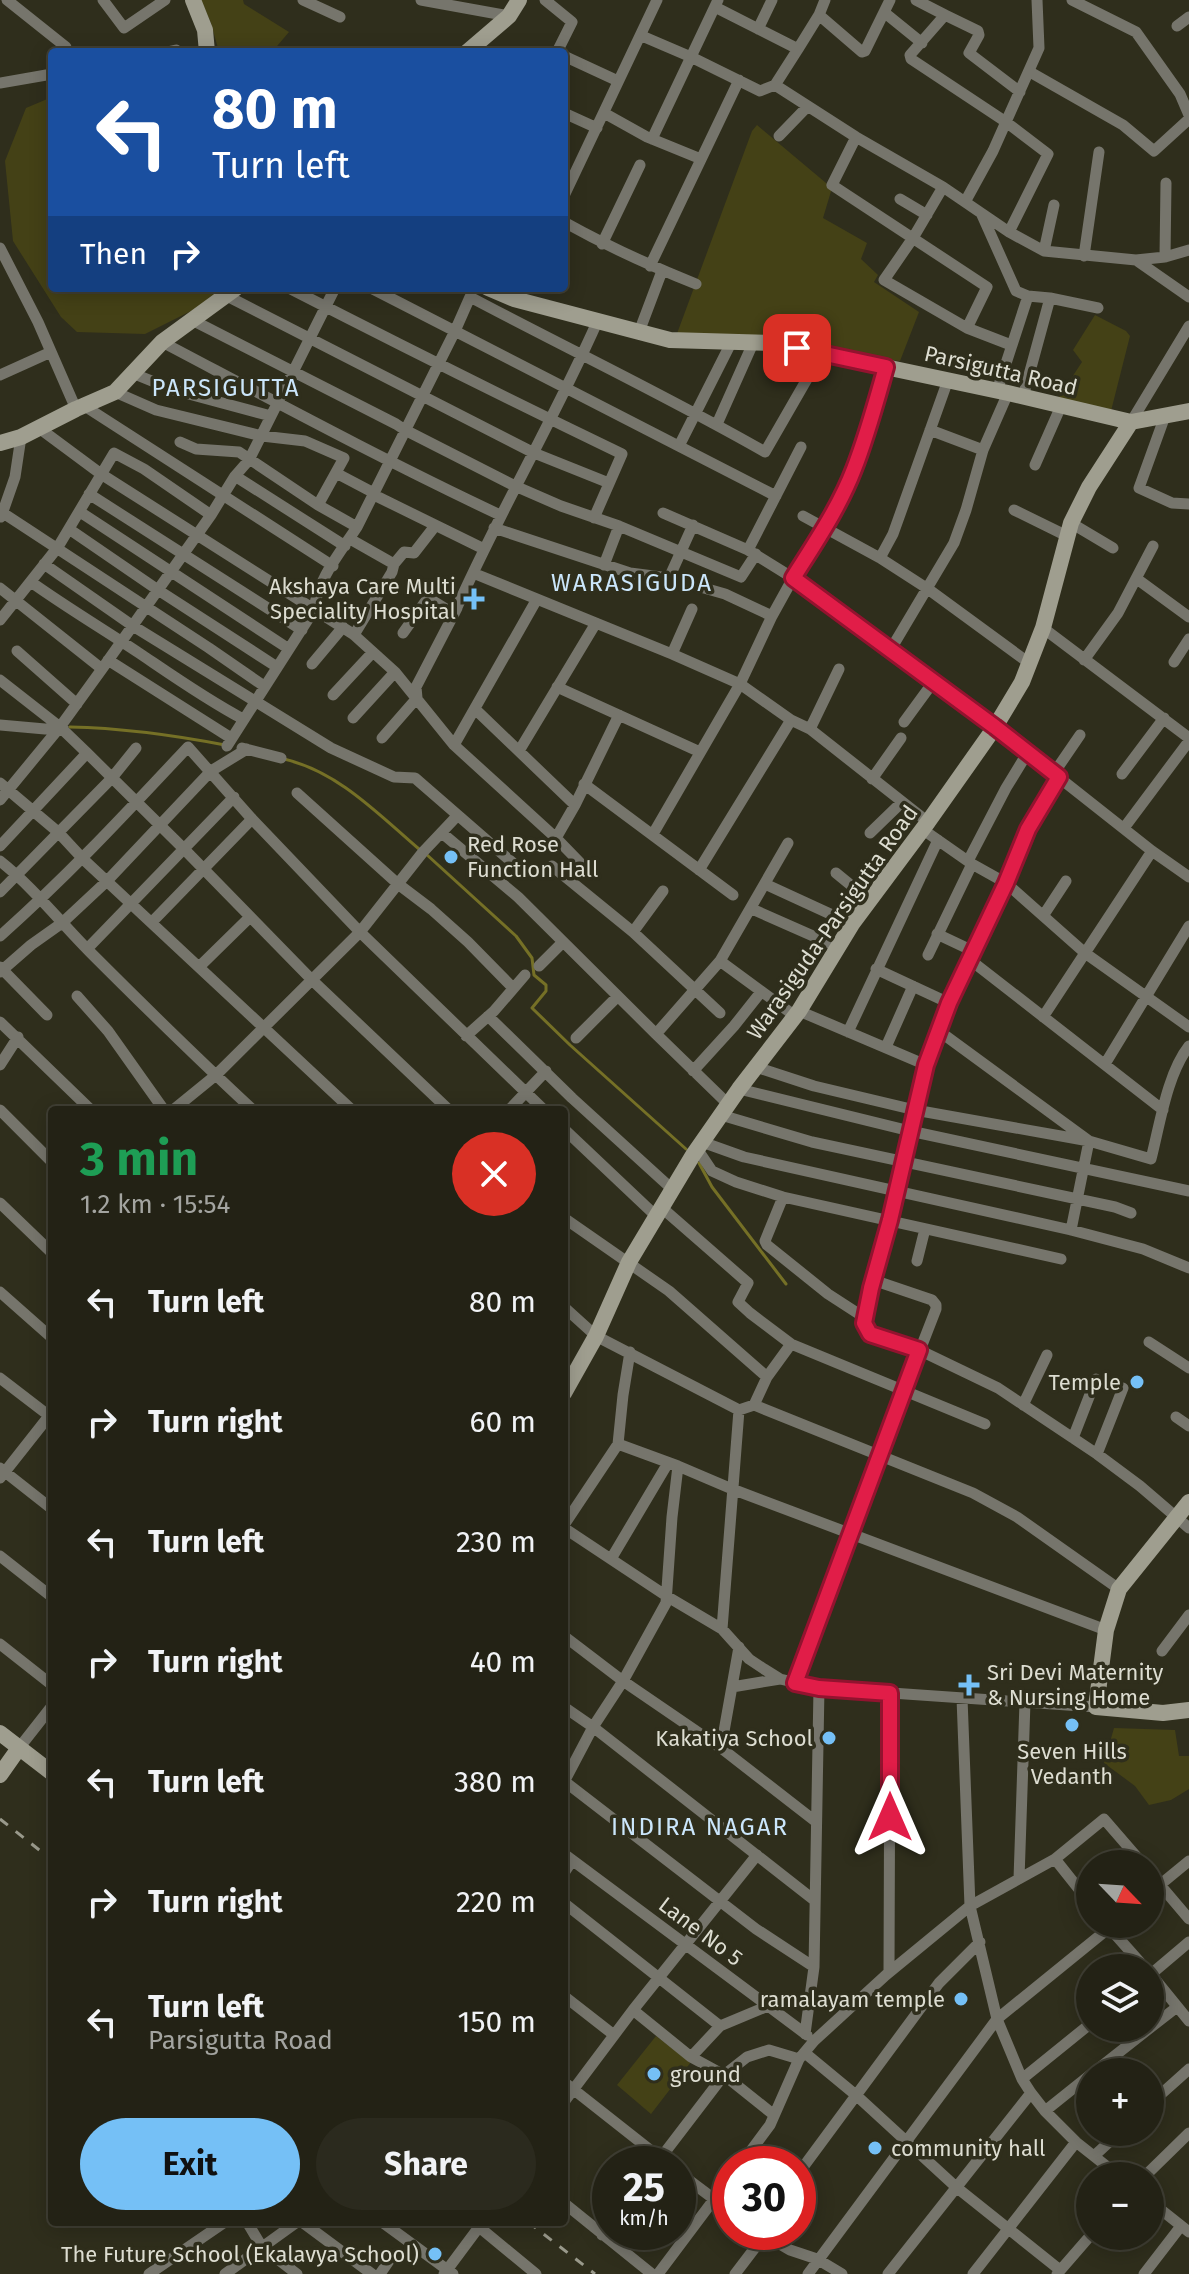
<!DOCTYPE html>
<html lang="en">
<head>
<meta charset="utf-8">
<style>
	:root { --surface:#232215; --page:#2b2a1e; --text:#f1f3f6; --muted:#a3a4a0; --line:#403f34; --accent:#75c0f6 }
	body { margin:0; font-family:"Fira Sans",sans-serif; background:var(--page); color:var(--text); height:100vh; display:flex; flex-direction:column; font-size:30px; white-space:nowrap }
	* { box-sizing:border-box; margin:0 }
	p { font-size:26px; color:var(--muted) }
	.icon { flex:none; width:44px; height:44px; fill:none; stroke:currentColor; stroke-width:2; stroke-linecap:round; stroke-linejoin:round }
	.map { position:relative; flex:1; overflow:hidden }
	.sheet { position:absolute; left:48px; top:1106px; width:520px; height:1120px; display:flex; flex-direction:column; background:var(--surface); border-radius:8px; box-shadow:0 4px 20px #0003,0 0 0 2px var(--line) }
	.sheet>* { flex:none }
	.guide { position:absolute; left:48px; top:48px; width:520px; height:244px; border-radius:8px; box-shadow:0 4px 20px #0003,0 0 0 2px var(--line); background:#1a4fa0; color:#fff; overflow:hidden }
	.needle { width:52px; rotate:115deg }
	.controls { position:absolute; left:1076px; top:1850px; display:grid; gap:16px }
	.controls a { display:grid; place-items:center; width:88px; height:88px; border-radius:50%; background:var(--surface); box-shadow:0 4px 20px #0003,0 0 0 2px var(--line); font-size:40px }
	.speed { position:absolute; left:592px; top:2146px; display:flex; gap:16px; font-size:40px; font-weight:700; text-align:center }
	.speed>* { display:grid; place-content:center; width:104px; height:104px; border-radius:50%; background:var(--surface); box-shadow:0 4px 20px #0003,0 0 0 2px var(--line); line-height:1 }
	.speed small { font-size:20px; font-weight:400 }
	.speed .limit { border:12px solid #d22; background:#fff; color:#111 }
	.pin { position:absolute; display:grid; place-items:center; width:68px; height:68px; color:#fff; margin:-34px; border-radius:16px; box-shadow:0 4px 12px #0006 }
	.me { position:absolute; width:88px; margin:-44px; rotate:0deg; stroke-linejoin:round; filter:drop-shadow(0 0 6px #0008) }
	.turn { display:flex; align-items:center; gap:28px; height:168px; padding:0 32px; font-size:36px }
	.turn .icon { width:104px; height:104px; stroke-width:2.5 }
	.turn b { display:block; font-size:56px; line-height:68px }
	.then { display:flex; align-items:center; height:76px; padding:0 32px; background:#0003; gap:16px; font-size:30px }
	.round { display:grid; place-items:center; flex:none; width:84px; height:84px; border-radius:42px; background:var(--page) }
	.head { display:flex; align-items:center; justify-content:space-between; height:136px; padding:0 32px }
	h1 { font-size:48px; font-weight:700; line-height:60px; color:#1e9e55 }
	.button { display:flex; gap:16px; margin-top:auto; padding:16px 32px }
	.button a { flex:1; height:92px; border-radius:48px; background:var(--accent); color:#111; font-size:32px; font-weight:700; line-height:92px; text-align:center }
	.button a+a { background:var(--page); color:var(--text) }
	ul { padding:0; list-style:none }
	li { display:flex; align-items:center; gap:24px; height:120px; padding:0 32px }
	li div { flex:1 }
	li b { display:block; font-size:30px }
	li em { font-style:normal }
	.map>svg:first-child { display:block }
</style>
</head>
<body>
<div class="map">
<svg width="1189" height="2274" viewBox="0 0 1189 2274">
	<rect width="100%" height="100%" fill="#2f2e1c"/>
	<path fill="#444116" d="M201 0H243L244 4 289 32 272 52H219L211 23Z
		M52 97V288H222L195 309 145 334 77 332 61 317 13 241 5 161 26 108Z
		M757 125 832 188 823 218 867 243 861 259 878 275 874 282 919 312 900 361 675 339 752 131Z
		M1095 315 1126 331 1130 336 1111 411 1057 400 1082 362 1073 350Z
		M1114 1728 1175 1730 1179 1756H1189V1789L1171 1800 1149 1805 1135 1786 1104 1763Z
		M656 2036 691 2062 651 2114 617 2085Z"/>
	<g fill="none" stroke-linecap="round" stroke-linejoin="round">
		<path stroke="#757026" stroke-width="3" d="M70 727C123 728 173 735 225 745
			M284 759C339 772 378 814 419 849
			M426 854 516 936 532 958 534 975 546 985V991L532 1008 570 1045 686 1149
			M699 1163 712 1187 786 1284"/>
		<path stroke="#76756c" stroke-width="11" d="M7 0 66 47
			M103 0 124 28 165 0
			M303 0 340 17
			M421 0 509 16
			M545 0 572 22 557 52
			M916 0 945 15 910 55 911 59 1006 122 1048 154 1009 232
			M1072 0 1136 32 1180 94 1189 115
			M715 7 798 49 819 15 825 0
			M885 13 922 43
			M819 15 862 52 865 51 890 0
			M945 15 978 31 979 35 969 53 1020 92
			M1177 26 1189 17
			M758 29 772 0
			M642 36 691 57 760 91 775 85 856 137 943 187 1009 232 1044 251 1136 260 1189 297
			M167 52 176 50 177 52
			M564 56 618 81
			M1030 72 1123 125 1154 151 1189 119
			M0 83 52 74
			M775 85 798 49
			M564 113 597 128
			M604 113 647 137 701 159
			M779 136 807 107
			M856 137 832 185 987 287 967 328
			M652 139 718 0
			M943 187 913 238 884 280 967 328 1011 345
			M564 196 657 0
			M900 199 927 215
			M965 202 993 151 1039 48 1037 0
			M982 215 1016 291 1028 296 1050 298 1098 308
			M564 222C607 246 651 266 696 284
			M602 244 640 165
			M0 248 38 322 76 409
			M1044 251 1054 205
			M1084 256 1099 152
			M1165 257 1166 183
			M1136 260 1165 257 1189 250
			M650 266 739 80
			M289 288C400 345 510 400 622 454L594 518
			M371 288 776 496
			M225 295 534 453 609 483
			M192 320 396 424 405 430 515 486 561 506 619 526 741 577 756 554
			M639 332 662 271
			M162 342C274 401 385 461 500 515
			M132 373 174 390 271 416
			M0 375 51 352
			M997 391 1028 296
			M115 392 156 410 262 436 305 441 344 458 318 505
			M1023 397 1050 298
			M86 407 333 566
			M1165 416 1139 488 1172 503 1189 504
			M1131 422 1189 326
			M717 424 754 341
			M39 428 101 474 353 634 395 672 454 745 556 838 589 872
			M930 430 983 450
			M180 442 196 449 239 452 318 505 357 527 455 331 470 297C568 349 669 397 765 452L822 353
			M679 446 732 341
			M1035 465 1061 406
			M336 473 374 493
			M235 476 345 546
			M89 494 302 630
			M374 495 484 549
			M1014 510 1067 536
			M80 512 289 649
			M0 513H3L209 648 264 686
			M663 513 748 550 793 578 995 727 1152 851 1189 877
			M803 516 880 558 928 589 1029 663
			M1 517 15 477 21 437
			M1071 523 1113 548
			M494 528 630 573 669 578 725 594 772 616
			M69 529 158 590 277 667
			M350 539 394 564 404 552 414 553 435 526
			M748 550 801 447
			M880 558 893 534 948 380
			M44 564 133 626 331 748 394 777 415 778 521 870
			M604 565 619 526
			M473 573 672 654 740 684 791 720 810 729 928 822
			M669 578 693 525
			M1137 579 1189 617
			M31 582C66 607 103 629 139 653 173 676 207 700 243 719
			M0 588 102 669
			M0 620 58 547 114 453 144 469 211 515
			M1043 628 1189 738
			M403 633 428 598 454 614C498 514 554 420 598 320
			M354 635 392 572 394 564
			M891 649 954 543 966 510 983 450 1008 393
			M17 651 77 704
			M672 654 692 609
			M108 660 231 738
			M1084 660 1118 613 1153 546
			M1174 662 1189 639
			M312 664 343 627
			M0 680 60 727 87 753 184 849 312 980 449 1110
			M557 687 700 752
			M333 695 373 652
			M475 709 575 805
			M353 718 395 672
			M904 722 934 681
			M0 725 45 729 63 727
			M810 729 839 669
			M382 738 417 698 416 687 457 608
			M454 745 537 599
			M227 746 314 610C317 580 340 553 357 527
			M242 748 281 758
			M519 751 596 623
			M1054 773 1080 735
			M1122 774 1164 718
			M1059 777 1028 829 1006 883 949 1003 926 1065 890 1220 871 1288 864 1323 870 1334 919 1350 998 1388 1097 1454 1140 1486 1189 1528
			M872 779 901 738
			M0 783 58 832 83 859 352 1110
			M584 784 733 895
			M297 793 398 884 431 909 468 942 513 988
			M0 800 60 727 102 669 211 515 235 476 249 460 335 288
			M1124 828 1189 741
			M922 829 972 864 1006 883 1085 953 1189 1027
			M442 833 518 897 656 1034
			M870 833 902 802
			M653 834 740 684 772 616 793 578 825 528 853 472 872 418 886 367
			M556 838 575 805 619 715
			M0 846 87 753
			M0 861C34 888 60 922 90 952 144 1006 198 1059 253 1110
			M968 861 1006 788 1028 752
			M552 866 633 932 720 1013
			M699 870 791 720
			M836 873 869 900
			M765 884 852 924
			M0 892 111 779 136 748
			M752 909 838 947
			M1043 916 1066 881
			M152 922 252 819
			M633 932 663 891
			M937 934 973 951
			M0 936C67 877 127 812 188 747L252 819 360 932 544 1110
			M87 949 234 797
			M928 955 972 864
			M969 959 1163 1110
			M720 961 788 843
			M539 966 563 942
			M0 967 47 1015
			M199 967 250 917
			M876 969 949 1003
			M0 972 31 945 62 923 107 881 211 771 247 749
			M77 996 108 1031 164 1110
			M799 1011 926 1065
			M488 1016 572 1098 672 1189
			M1043 1017 1152 851
			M0 1022 91 1110
			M939 1031 1089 1141 1151 1159C1160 1124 1167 1074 1189 1046
			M848 1032 938 840
			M466 1036 494 1011 525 975
			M576 1038 617 997
			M886 1047 913 986
			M1105 1064 1189 926
			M0 1065 18 1037
			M756 1067 814 1086 915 1110 1089 1141 1071 1230
			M693 1071 734 1026 761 992
			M739 1089 910 1131 1189 1191
			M728 1104 656 1034 720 961 795 1016
			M0 1110 52 1162
			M173 1110 216 1075 360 932 423 852 457 816
			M509 1110 546 1071
			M721 1115 812 1142 1115 1207 1131 1213
			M564 1129 656 1216
			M702 1142 744 1157 1071 1230 1143 1249 1189 1268
			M698 1150 712 1171 736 1182 783 1197 1061 1259
			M783 1197 765 1241 767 1245 828 1294 865 1318
			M0 1203 52 1253
			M661 1207 748 1283 738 1302 750 1313 791 1344 985 1424
			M564 1218 669 1291 767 1377
			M917 1261 925 1229
			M0 1292 52 1338
			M564 1307 596 1336 739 1410 722 1629
			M1149 1342 1189 1368
			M0 1378 52 1418
			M754 1405 767 1377 791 1344
			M1023 1405 1047 1355
			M739 1410 754 1405 973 1493 1017 1517 1119 1589
			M1176 1417 1189 1426
			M1073 1438 1096 1379
			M618 1444 678 1466 732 1489 1106 1630
			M1097 1454 1123 1388
			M0 1468 52 1509
			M0 1478 49 1416
			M564 1525 618 1444 623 1395 630 1352
			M564 1528 668 1597 722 1629 749 1659 764 1669 780 1679 819 1688 1096 1707
			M0 1556 52 1597
			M611 1559 668 1463
			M564 1636 623 1681 721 1748 815 1821
			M0 1644 52 1685
			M1162 1651 1189 1615
			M795 1683 849 1533 936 1309V1305L932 1300 873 1280
			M732 1687 780 1679
			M962 1698 970 1906 997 2019 1022 2079 1031 2093 1045 2111 1076 2142 1119 2176
			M564 1707 593 1727 814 1900
			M19 1748 52 1706
			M721 1748 739 1647
			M564 1781 756 1929 814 1967
			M564 1782 593 1727 623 1681 666 1603 672 1517 678 1466
			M564 1854 807 2035
			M1055 1859 1090 1903
			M564 1873 572 1861
			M1150 1873 1189 1919
			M1019 1879 1025 1702
			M1150 1893 1189 1861
			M564 1903 720 2026 691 2057
			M1106 1924 1145 1968
			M889 1972 890 1693
			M1150 1973 1189 2021
			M1150 1975 1189 1942
			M564 1996 614 2035
			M633 2010 691 2057 724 2075 656 2164
			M720 2026 768 2006
			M1150 2028 1177 2007
			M805 2034 814 1967 819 1688
			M805 2053 857 2096 956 2187 1060 2270
			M1094 2072 1150 2028
			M1022 2079 1090 2024
			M564 2082 668 2164
			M564 2102 633 2010 757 1855
			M1150 2104 1189 2069
			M1045 2111 1090 2075
			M774 2115 724 2075 747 2057 769 2050 799 2059
			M1094 2156 1120 2132
			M741 2164 770 2125 799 2059 814 2041 886 1975 970 1906 1055 1859 1104 1819 1143 1864
			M678 2172 730 2211
			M1145 2176 1189 2133
			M798 2182 801 2170 939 1983 980 1942
			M1150 2201 1189 2232
			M564 2203 652 2274
			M247 2222 262 2247 297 2274
			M302 2222 372 2274
			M382 2222 453 2274
			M473 2222 536 2274
			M759 2232 790 2250 817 2259 842 2274
			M602 2235 610 2225
			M149 2274 225 2222
			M225 2274 297 2222
			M380 2274 391 2258
			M444 2274 479 2227
			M658 2274 730 2178
			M735 2274 767 2232
			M808 2274 997 2019 1114 1924
			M888 2274 1031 2093
			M973 2274 1076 2142
			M1057 2274 1090 2236
			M1144 2274 1181 2226"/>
		<path stroke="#9f9e8f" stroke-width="16" d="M193 0 205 30 207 52
			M467 52 509 16 519 0
			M488 288 514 299 670 340 772 343 1008 393 1131 422 1189 411
			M0 443 21 437 76 409 115 392 162 342 236 288
			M564 1393 596 1336 629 1262 693 1155 739 1089 799 1011 852 924 928 822 995 727 1022 682 1043 628 1071 523 1089 487 1131 422
			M1189 1502 1119 1589 1106 1630 1096 1707 1163 1713 1189 1710
			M0 1733 52 1773
			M0 1775 19 1748"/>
		<path stroke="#99998b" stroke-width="3" stroke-dasharray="10 10" stroke-linecap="butt" d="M0 1819 52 1860
			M528 2222 595 2274"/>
	</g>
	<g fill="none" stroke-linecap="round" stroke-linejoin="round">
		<g stroke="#92132f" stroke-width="20">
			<path id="route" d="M797 348 886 367C876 402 867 436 854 469 839 508 815 543 793 578L995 727 1059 777 1028 829 1006 883 949 1003 926 1065 890 1220 871 1288 864 1323 870 1334 919 1350 795 1683 819 1688 890 1693V1817"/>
		</g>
		<use href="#route" stroke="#e11d48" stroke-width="14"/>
	</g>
	<g fill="#75c0f6" stroke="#2f2e1c" stroke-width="3">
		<path d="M470 587h8v8h8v8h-8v8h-8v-8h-8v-8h8z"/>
		<circle cx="451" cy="857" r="8"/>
		<circle cx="1137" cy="1382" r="8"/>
		<path d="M965 1673h8v8h8v8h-8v8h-8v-8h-8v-8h8z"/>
		<circle cx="1072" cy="1725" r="8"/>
		<circle cx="829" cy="1738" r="8"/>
		<circle cx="961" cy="1999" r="8"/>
		<circle cx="654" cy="2074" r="8"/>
		<circle cx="875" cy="2148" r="8"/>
		<circle cx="435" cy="2254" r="8"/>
	</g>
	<g text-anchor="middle" stroke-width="7" stroke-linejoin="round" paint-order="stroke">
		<g font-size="22" fill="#ddddd1" stroke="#2f2e1c">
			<text transform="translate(1001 370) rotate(13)" y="8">Parsigutta Road</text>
			<text transform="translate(832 922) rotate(-55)" y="8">Warasiguda-Parsigutta Road</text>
			<text transform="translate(701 1931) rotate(37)" y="8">Lane No 5</text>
		</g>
		<g font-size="22" fill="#ddddd1" stroke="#2f2e1c" text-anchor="end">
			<text x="456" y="594">Akshaya Care Multi<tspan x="456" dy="25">Speciality Hospital</tspan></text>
			<text x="467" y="852" text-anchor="start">Red Rose<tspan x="467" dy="25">Function Hall</tspan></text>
			<text x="1121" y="1390">Temple</text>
			<text x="987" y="1680" text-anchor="start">Sri Devi Maternity<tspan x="987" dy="25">&amp; Nursing Home</tspan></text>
			<text x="813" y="1746">Kakatiya School</text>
			<text x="1072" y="1759" text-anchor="middle">Seven Hills<tspan x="1072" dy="25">Vedanth</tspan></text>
			<text x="945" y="2007">ramalayam temple</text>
			<text x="670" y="2082" text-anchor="start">ground</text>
			<text x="891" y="2156" text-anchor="start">community hall</text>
			<text x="419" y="2262">The Future School (Ekalavya School)</text>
		</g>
		<g font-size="24" letter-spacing="2" fill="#cbe6fb" stroke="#2f2e1c">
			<text x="226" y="396">PARSIGUTTA</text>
			<text x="632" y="591">WARASIGUDA</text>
			<text x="700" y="1835">INDIRA NAGAR</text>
		</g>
	</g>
</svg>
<div class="controls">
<a><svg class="needle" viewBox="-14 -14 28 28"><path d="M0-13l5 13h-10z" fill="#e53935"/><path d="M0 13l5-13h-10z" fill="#a3a4a0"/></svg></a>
<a><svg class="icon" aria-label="layers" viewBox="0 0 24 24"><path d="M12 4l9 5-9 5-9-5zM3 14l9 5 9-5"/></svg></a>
<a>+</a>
<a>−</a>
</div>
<div class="speed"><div>25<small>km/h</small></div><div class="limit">30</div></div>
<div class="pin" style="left:797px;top:348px;background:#d93025"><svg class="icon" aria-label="arrive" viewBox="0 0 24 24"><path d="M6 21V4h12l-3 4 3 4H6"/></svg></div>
<svg class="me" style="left:890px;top:1817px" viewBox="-20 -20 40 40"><path d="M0-17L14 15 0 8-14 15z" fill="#e11d48" stroke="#fff" stroke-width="4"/></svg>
<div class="guide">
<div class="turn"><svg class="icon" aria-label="left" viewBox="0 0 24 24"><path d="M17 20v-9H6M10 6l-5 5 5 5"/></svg><div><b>80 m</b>Turn left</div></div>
<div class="then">Then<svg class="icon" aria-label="right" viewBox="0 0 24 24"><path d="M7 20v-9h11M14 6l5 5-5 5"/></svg></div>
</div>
<section class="sheet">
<div class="head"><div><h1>3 min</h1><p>1.2 km · 15:54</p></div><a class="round" style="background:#d93025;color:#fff"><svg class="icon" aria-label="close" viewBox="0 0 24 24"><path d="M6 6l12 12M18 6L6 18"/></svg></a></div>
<ul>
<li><svg class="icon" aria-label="left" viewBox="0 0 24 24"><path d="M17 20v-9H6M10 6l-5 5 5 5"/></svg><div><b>Turn left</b></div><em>80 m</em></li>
<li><svg class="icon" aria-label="right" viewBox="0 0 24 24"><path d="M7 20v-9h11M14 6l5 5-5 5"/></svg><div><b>Turn right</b></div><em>60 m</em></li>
<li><svg class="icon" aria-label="left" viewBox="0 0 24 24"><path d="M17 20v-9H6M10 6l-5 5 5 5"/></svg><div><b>Turn left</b></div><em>230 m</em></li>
<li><svg class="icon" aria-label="right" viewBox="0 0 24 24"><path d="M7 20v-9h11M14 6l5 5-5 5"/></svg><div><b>Turn right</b></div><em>40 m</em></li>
<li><svg class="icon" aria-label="left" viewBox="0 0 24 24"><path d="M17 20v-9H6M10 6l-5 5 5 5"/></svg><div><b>Turn left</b></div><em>380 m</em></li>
<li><svg class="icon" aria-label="right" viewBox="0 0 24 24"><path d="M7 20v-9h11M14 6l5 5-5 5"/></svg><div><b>Turn right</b></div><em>220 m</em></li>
<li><svg class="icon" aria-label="left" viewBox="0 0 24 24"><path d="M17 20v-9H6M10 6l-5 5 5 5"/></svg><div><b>Turn left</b><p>Parsigutta Road</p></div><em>150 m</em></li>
</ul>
<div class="button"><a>Exit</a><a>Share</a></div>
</section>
</div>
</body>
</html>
